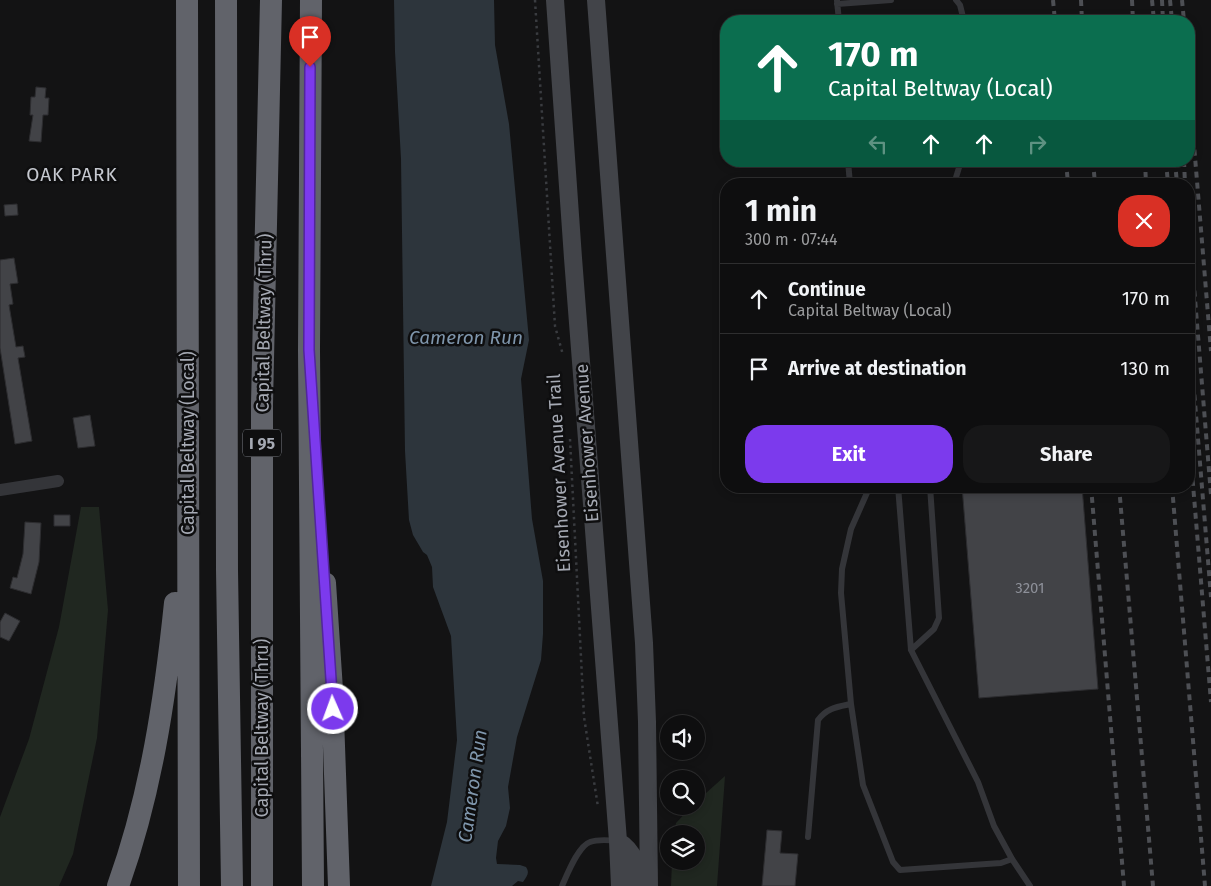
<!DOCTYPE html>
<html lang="en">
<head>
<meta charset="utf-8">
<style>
	:root { --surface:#0e0e0f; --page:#171718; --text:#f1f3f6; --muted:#9b9c9e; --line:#2e2e2f; --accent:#7c3aed }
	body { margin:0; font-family:"Fira Sans",sans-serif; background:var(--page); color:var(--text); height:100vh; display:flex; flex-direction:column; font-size:19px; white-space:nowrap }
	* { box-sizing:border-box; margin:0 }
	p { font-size:16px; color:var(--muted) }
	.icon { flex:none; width:28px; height:28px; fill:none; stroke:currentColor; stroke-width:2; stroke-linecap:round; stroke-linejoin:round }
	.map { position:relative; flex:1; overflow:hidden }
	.side { position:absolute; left:720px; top:178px; width:475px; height:315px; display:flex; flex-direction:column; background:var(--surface); border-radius:20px; box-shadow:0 2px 8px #0003,0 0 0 1px var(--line) }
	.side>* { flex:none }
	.guide { position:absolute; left:720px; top:15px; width:475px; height:152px; border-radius:20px; box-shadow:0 2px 8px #0003,0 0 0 1px var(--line); background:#0b6e4f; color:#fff; overflow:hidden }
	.buttons { position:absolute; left:660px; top:715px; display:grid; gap:10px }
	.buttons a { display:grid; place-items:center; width:45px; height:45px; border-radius:50%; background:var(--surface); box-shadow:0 2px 8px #0003,0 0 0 1px var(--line); font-size:25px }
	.pin { position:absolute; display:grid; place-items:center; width:42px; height:42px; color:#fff; margin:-51px -21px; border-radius:50% 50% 50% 0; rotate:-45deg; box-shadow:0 0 5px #0007 }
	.pin .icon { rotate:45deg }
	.me { position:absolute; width:55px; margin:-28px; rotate:358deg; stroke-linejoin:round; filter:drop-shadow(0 0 4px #0008) }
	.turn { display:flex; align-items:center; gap:18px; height:105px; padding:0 25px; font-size:22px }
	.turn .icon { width:65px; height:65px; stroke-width:2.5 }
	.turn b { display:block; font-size:35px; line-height:42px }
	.lanes { display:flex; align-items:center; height:48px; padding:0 25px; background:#0003; justify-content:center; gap:25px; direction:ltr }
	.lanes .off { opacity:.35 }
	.round { display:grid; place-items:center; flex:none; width:52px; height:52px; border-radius:20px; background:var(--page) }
	.summary { display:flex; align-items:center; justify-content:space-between; height:85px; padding:0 25px }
	h1 { font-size:30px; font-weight:700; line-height:38px }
	.button { display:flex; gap:10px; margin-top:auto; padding:10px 25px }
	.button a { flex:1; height:58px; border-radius:20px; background:var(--accent); color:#fff; font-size:20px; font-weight:700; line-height:58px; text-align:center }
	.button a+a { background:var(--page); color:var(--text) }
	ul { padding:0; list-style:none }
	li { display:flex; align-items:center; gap:15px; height:70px; padding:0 25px; border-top:1px solid var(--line) }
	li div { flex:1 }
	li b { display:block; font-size:19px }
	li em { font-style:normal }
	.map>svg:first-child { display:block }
</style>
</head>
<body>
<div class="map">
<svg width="1211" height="886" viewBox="0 0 1211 886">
	<rect width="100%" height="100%" fill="#131314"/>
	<path fill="#202720" d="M81 507H99L108 610 97 738 73 854 59 886H0V817L29 739 59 627Z
		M725 776 717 886H671L672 861H696V834H674L676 823 692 806H696V802Z"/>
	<path fill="#2d353c" d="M394 0H494L495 45 509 124 529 340 521 379 532 519 543 581V634L541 660 517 737 508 787 510 808 506 826 498 841 496 858 497 864 520 865 526 867C530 873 527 876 523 882L518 881 512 886H431L447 822 457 740 451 636 433 587 432 567 427 555 423 552 413 535 409 520 405 451 401 159 395 52Z"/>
	<path fill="#424347" stroke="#2d2d30" d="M36 87 46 88 45 98H49L48 115H43L41 142 29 141 33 115H30L31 97H35Z
		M17 204 18 215 5 216 4 205Z
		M14 258 18 283 10 284 13 304 9 305 16 347 23 346 25 357 18 358 32 441 15 444 0 348V260Z
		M90 415 95 446 78 448 73 418Z
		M962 486H1082L1098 689 979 698Z
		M54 515H70V526H54Z
		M25 522 41 523 39 562 31 594 10 588 13 577 17 578 23 554Z
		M5 613 20 621 9 641 0 637V622Z
		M767 830 782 831 780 853 798 854 795 886H762Z"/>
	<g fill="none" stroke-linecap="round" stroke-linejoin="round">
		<path stroke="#3a3c40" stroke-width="2.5" stroke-dasharray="2.5 4" stroke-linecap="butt" d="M535 0 555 326 563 355
			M570 439 584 717 598 807"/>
		<path stroke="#343539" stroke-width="6" d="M956 0 960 5 964 21
			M837 1 839 21
			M837 4 891 0
			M848 161 850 184
			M954 184 961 161
			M870 486 851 529 842 569 841 593 851 704 863 785 893 862 900 870 1001 863 1012 859
			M898 486 911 650 978 782 994 826 1012 859 1030 886
			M911 650 934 629 939 618 930 486
			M808 837 818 720C827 708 837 707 851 704
			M562 886C567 875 578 846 590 842 598 839 609 840 618 841"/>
		<path stroke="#343539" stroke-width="12" d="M0 490 58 481"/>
		<path stroke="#424449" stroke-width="18" d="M555 0 573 258 618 841 620 886
			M596 0 644 643 647 722 649 886
			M618 841C637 853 635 865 636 886"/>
		<path stroke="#61636a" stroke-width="22" d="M187 0C190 295 186 591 189 886
			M226 0 227 570 232 886
			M311 0 309 350 313 886
			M325 583 332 690 339 886
			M118 886C151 794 165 700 175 603
			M262 886V404L271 0"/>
		<path stroke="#4d4f54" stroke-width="4" stroke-dasharray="6 5" stroke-linecap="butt" d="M1053 0 1055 21
			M1081 0 1082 21
			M1132 0 1133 21
			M1152 0 1154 21
			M1162 0 1163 21
			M1170 0 1172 21
			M1182 0 1184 21
			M1189 84 1211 351
			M1066 161 1068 184
			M1093 161 1095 184
			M1145 161 1146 184
			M1166 161 1168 184
			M1175 161 1177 184
			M1184 161 1185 184
			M1189 225 1211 495
			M1189 329 1211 597
			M1189 436 1211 702
			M1091 486 1124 886
			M1119 486 1153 886
			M1172 486 1205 886"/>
	</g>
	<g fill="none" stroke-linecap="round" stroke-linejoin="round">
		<g stroke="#51269a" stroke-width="12">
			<path id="route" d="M310 67 309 350 333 709"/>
		</g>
		<use href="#route" stroke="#7c3aed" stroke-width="9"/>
	</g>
	<g text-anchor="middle" stroke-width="5" stroke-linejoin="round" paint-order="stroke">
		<g font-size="15" fill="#8d9099">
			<text x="1030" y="593">3201</text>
		</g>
		<rect fill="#0e0e0f" stroke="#787b82" stroke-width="1" x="243" y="429.5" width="38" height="27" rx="4"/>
		<g font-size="16" font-weight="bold" fill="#a6aab4">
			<text x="262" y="449">I 95</text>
		</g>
		<g font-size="18" fill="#a6aab4" stroke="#0e0e0f">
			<text transform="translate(264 323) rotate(-89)" y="6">Capital Beltway (Thru)</text>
			<text transform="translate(188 443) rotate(-90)" y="6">Capital Beltway (Local)</text>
			<text transform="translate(587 443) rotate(-94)" y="6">Eisenhower Avenue</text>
			<text transform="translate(559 473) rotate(-93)" y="6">Eisenhower Avenue Trail</text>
			<text transform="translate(262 728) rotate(-90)" y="6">Capital Beltway (Thru)</text>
		</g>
		<g font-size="19" letter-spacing="1" fill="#c6c9d0" stroke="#0e0e0f">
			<text x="72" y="181">OAK PARK</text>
		</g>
		<g font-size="19" font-style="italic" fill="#7f96ac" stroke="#0e0e0f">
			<text x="466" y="344">Cameron Run</text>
			<text transform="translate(472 786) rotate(-82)" y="7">Cameron Run</text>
		</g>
	</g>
</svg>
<div class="buttons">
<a><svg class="icon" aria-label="sound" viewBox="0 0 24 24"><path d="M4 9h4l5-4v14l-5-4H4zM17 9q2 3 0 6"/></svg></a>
<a><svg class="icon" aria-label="search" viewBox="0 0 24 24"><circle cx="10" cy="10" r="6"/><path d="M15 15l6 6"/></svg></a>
<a><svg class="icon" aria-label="layers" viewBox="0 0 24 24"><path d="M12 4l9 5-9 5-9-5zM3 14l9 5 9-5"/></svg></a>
</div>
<div class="pin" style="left:310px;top:67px;background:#d93025"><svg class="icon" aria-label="arrive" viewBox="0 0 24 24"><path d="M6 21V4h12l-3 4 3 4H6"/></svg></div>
<svg class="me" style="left:333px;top:709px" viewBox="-20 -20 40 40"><circle r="17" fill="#7c3aed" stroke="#fff" stroke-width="3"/><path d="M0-11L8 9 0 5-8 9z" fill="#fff"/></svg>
<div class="guide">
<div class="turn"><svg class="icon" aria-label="ahead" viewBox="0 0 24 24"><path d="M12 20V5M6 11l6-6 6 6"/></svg><div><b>170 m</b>Capital Beltway (Local)</div></div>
<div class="lanes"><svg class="icon off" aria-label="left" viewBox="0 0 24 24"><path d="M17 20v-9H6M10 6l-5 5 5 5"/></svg><svg class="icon" aria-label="ahead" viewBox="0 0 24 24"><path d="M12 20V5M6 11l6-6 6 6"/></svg><svg class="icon" aria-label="ahead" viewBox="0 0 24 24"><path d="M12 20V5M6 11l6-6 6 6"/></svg><svg class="icon off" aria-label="right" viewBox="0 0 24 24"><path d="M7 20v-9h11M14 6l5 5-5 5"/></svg></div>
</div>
<section class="side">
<div class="summary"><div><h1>1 min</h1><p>300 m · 07:44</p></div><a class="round" style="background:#d93025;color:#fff"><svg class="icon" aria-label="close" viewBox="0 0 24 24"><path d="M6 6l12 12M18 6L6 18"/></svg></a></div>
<ul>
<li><svg class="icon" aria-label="ahead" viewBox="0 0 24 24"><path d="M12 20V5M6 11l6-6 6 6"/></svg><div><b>Continue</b><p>Capital Beltway (Local)</p></div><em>170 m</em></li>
<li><svg class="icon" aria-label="arrive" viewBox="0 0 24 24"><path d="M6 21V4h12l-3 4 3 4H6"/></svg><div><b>Arrive at destination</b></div><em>130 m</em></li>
</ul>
<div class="button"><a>Exit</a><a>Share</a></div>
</section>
</div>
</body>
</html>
